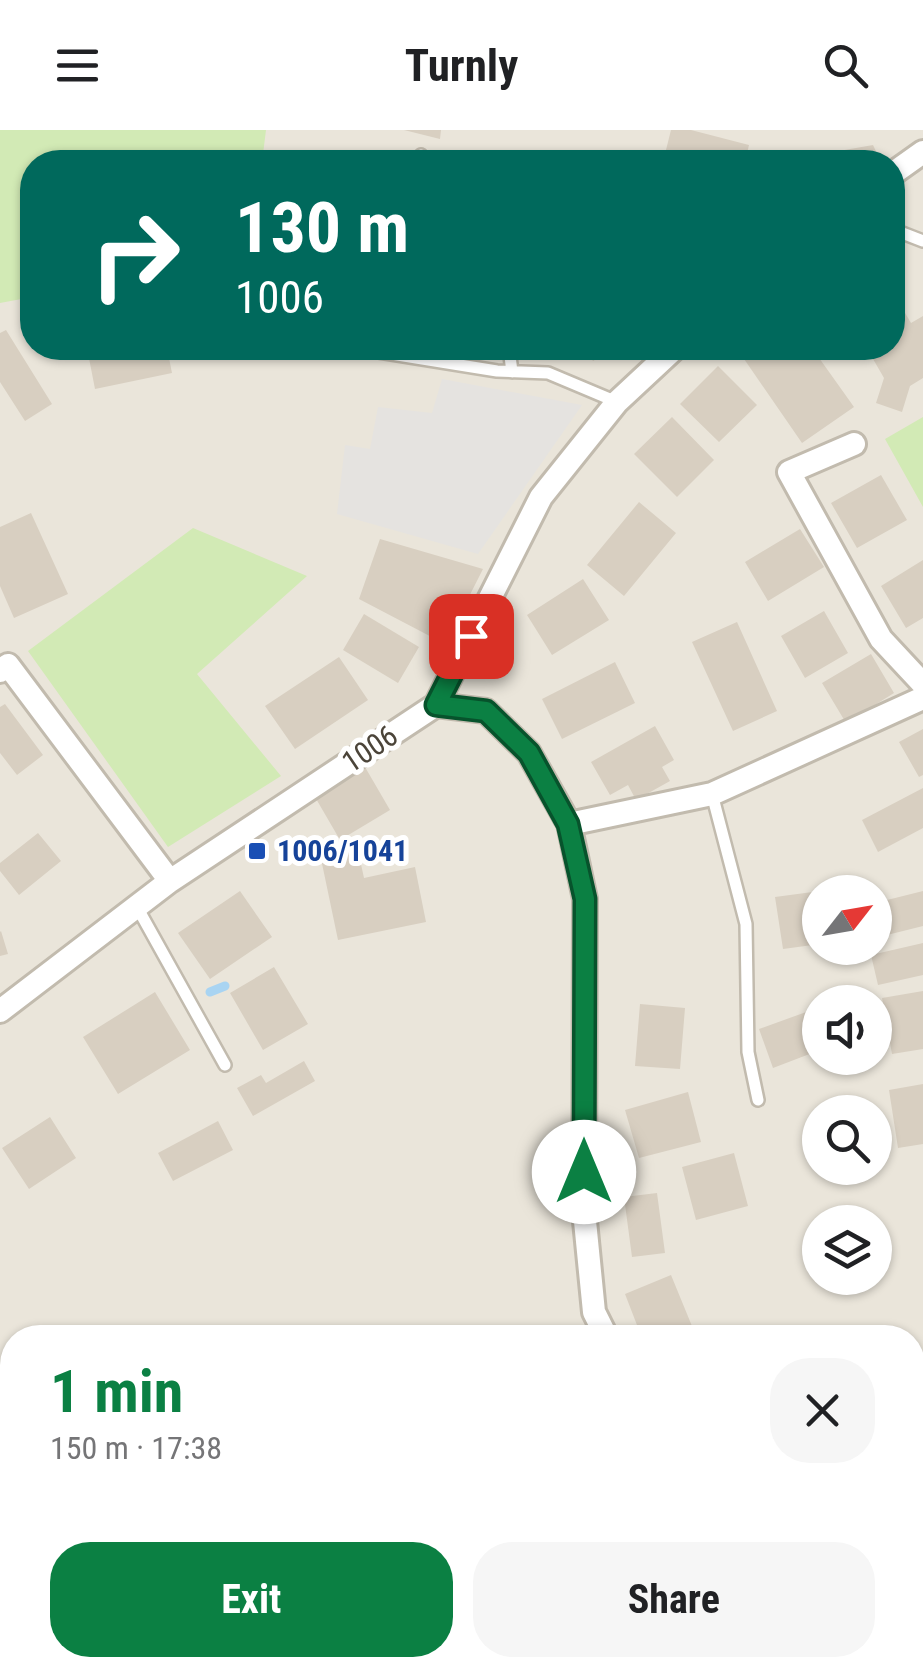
<!DOCTYPE html>
<html lang="en">
<head>
<meta charset="utf-8">
<style>
	:root { --surface:#fff; --page:#f6f6f6; --text:#202124; --muted:#757577; --accent:#0b8043 }
	body { margin:0; font-family:"Roboto Condensed",sans-serif; background:var(--page); color:var(--text); height:100vh; display:flex; flex-direction:column; font-size:38px; white-space:nowrap }
	* { box-sizing:border-box; margin:0 }
	p { font-size:32px; color:var(--muted) }
	.icon { flex:none; width:55px; height:55px; fill:none; stroke:currentColor; stroke-width:2; stroke-linecap:round; stroke-linejoin:round }
	.map { position:relative; flex:1; overflow:hidden }
	.side { position:absolute; left:0px; top:1195px; width:925px; height:352px; display:flex; flex-direction:column; background:var(--surface); border-radius:40px 40px 0 0; box-shadow:0 2px 8px #0004 }
	.side>* { flex:none }
	.hud { position:absolute; left:20px; top:20px; width:885px; height:210px; border-radius:40px; box-shadow:0 2px 8px #0004; background:#00695c; color:#fff; overflow:hidden }
	.needle { width:65px; rotate:59deg }
	.fabs { position:absolute; left:802px; top:745px; display:grid; gap:20px }
	.fabs a { display:grid; place-items:center; width:90px; height:90px; border-radius:50%; background:var(--surface); box-shadow:0 2px 8px #0004; font-size:50px }
	.pin { position:absolute; display:grid; place-items:center; width:85px; height:85px; color:#fff; margin:-42px; border-radius:20px; box-shadow:0 5px 15px #0006 }
	.me { position:absolute; width:110px; margin:-55px; rotate:0deg; stroke-linejoin:round; filter:drop-shadow(0 0 8px #0008) }
	.turn { display:flex; align-items:center; gap:35px; height:210px; padding:0 50px; font-size:45px }
	.turn .icon { width:130px; height:130px; stroke-width:2.5 }
	.turn b { display:block; font-size:70px; line-height:85px }
	.round { display:grid; place-items:center; flex:none; width:105px; height:105px; border-radius:40px; background:var(--page) }
	.head { display:flex; align-items:center; justify-content:space-between; height:170px; padding:0 50px }
	h1 { font-size:60px; font-weight:700; line-height:75px; color:var(--accent) }
	.action { display:flex; gap:20px; margin-top:auto; padding:20px 50px }
	.action a { flex:1; height:115px; border-radius:40px; background:var(--accent); color:#fff; font-size:40px; font-weight:700; line-height:115px; text-align:center }
	.action a+a { background:var(--page); color:var(--text) }
	header { display:flex; justify-content:space-between; align-items:center; height:130px; padding:0 50px; background:var(--surface); font-size:45px; font-weight:700 }
	.map>svg:first-child { display:block }
</style>
</head>
<body>
<header><svg class="icon" aria-label="menu" viewBox="0 0 24 24"><path d="M4 6h16M4 12h16M4 18h16"/></svg>Turnly<svg class="icon" aria-label="search" viewBox="0 0 24 24"><circle cx="10" cy="10" r="6"/><path d="M15 15l6 6"/></svg></header>
<div class="map">
<svg width="923" height="1546" viewBox="0 0 923 1546">
	<rect width="100%" height="100%" fill="#f6f3ec"/>
	<path fill="#eae5da" fill-rule="evenodd" d="M0 0H923V1546H0ZM32 32H892V218H32ZM820 762H875V818H820ZM820 872H875V928H820ZM820 982H875V1038H820ZM820 1092H875V1148H820ZM12 1208H912V1535H12Z"/>
	<path fill="#d2eab5" d="M0 0H266L262 32H32V167L0 173Z
		M923 287V377L885 309Z
		M193 398 307 446 197 544 281 646 168 717 28 521Z"/>
	<path fill="#e5e3e0" d="M442 249 582 275 478 424 337 384 345 315 370 319 378 277 432 283Z"/>
	<g fill="none" stroke-linecap="round" stroke-linejoin="round">
		<path stroke="#a9d4f2" stroke-width="9" d="M210 862 225 856"/>
	</g>
	<path fill="#d8cfc1" d="M404 0H441L440 9Z
		M671 0H691L749 15 745 32H663Z
		M873 15 881 32H807L805 27Z
		M892 161 911 193 923 186V248L910 256 902 282 876 273 884 248 869 222 856 230 848 218H892Z
		M6 200 52 274 25 291 0 252V203Z
		M87 218H167L172 243 95 259Z
		M585 218H615L593 231Z
		M754 218H812L854 277 802 313 742 226Z
		M718 236 757 275 719 312 680 274Z
		M672 287 714 330 677 367 634 324Z
		M881 345 907 390 857 418 831 373Z
		M639 372 676 403 624 466 587 435Z
		M31 383 68 464 14 488 0 456V397Z
		M800 399 824 437 768 471 745 432Z
		M380 409 483 439 445 514 359 469Z
		M923 430V488L906 498 881 456Z
		M583 449 609 490 552 525 527 485Z
		M824 481 848 523 805 548 781 506Z
		M364 484 419 517 398 553 343 520Z
		M737 492 777 581 733 601 692 512Z
		M871 524 894 563 846 593 822 553Z
		M339 527 368 570 295 619 265 576Z
		M615 532 635 573 562 609 542 569Z
		M5 574 43 625 17 645 0 623V577Z
		M655 596 674 630 662 637 670 651 636 670 628 655 610 665 591 632Z
		M923 599V645L919 647 899 612Z
		M365 637 390 680 340 710 315 667Z
		M923 658V698L878 722 862 690Z
		M38 703 61 731 19 765 0 741V733Z
		M357 716 364 748 415 737 426 792 338 810 320 724Z
		M240 761 272 807 210 849 178 803Z
		M820 761V814L783 819 775 767Z
		M923 761V796L887 805 879 772Z
		M1 801 8 824 0 826V802Z
		M923 813V845L878 855 871 825Z
		M274 837 308 894 263 920 230 863Z
		M923 861V919L892 924 882 868Z
		M155 862 190 920 118 964 83 907Z
		M640 874 685 878 680 939 635 936Z
		M820 877V920L773 938 759 899Z
		M304 931 315 951 253 986 237 958 261 945 266 953Z
		M923 954V1014L898 1018 889 960Z
		M688 962 701 1012 639 1028 625 980Z
		M50 987 76 1028 29 1059 2 1018Z
		M218 991 233 1020 173 1051 158 1023Z
		M734 1023 748 1076 696 1090 682 1037Z
		M657 1063 665 1123 632 1127 624 1067Z
		M671 1145 694 1201 679 1208H642L625 1164Z
		M923 1466V1538L904 1541 903 1535H912V1468Z"/>
	<g fill="none" stroke-linecap="round" stroke-linejoin="round">
		<g stroke="#c2bbae" stroke-width="16">
			<path id="lane" d="M419 32 421 25
				M892 99 923 111
				M354 218 497 241 548 243 617 272
				M509 218 512 242
				M712 664 746 794 748 922 758 970
				M137 777 225 935"/>
		</g>
		<g stroke="#c2bbae" stroke-width="28">
			<path id="street" d="M892 44 923 22
				M854 314 789 342 881 509 923 554
				M0 541 8 535 170 751
				M436 575 486 581 529 623 569 694 585 769 584 1081 594 1182 607 1208
				M569 694 712 664 923 568
				M0 881 170 751 436 575 541 367 617 272 675 218
				M0 1503 12 1517
				M36 1535 71 1546
				M419 1535 427 1546
				M866 1535 870 1546
				M138 1546 187 1535"/>
		</g>
		<path stroke="#c4b79f" stroke-width="5" stroke-dasharray="5 5" stroke-linecap="butt" d="M622 1535 627 1546"/>
		<use href="#lane" stroke="#fff" stroke-width="11"/>
		<use href="#street" stroke="#fff" stroke-width="22"/>
	</g>
	<g fill="none" stroke-linecap="round" stroke-linejoin="round">
		<g stroke="#07532c" stroke-width="25">
			<path id="route" d="M471 506 436 575 486 581 529 623 568 694 585 769 584 1042"/>
		</g>
		<use href="#route" stroke="#0b8043" stroke-width="18"/>
	</g>
	<rect fill="#1a4fb4" stroke="#fff" stroke-width="4" x="247" y="711" width="20" height="20" rx="5"/>
	<g text-anchor="middle" stroke-width="10" stroke-linejoin="round" paint-order="stroke">
		<g font-size="30" fill="#4b4439" stroke="#fff">
			<text transform="translate(370 619) rotate(-34)" y="10">1006</text>
		</g>
		<g font-size="30" font-weight="bold" fill="#164399" stroke="#fff" text-anchor="start">
			<text x="277" y="731">1006/1041</text>
		</g>
	</g>
</svg>
<div class="fabs">
<a><svg class="needle" viewBox="-14 -14 28 28"><path d="M0-13l5 13h-10z" fill="#e53935"/><path d="M0 13l5-13h-10z" fill="#757577"/></svg></a>
<a><svg class="icon" aria-label="sound" viewBox="0 0 24 24"><path d="M4 9h4l5-4v14l-5-4H4zM17 9q2 3 0 6"/></svg></a>
<a><svg class="icon" aria-label="search" viewBox="0 0 24 24"><circle cx="10" cy="10" r="6"/><path d="M15 15l6 6"/></svg></a>
<a><svg class="icon" aria-label="layers" viewBox="0 0 24 24"><path d="M12 4l9 5-9 5-9-5zM3 14l9 5 9-5"/></svg></a>
</div>
<div class="pin" style="left:471px;top:506px;background:#d93025"><svg class="icon" aria-label="arrive" viewBox="0 0 24 24"><path d="M6 21V4h12l-3 4 3 4H6"/></svg></div>
<svg class="me" style="left:584px;top:1042px" viewBox="-20 -20 40 40"><circle r="19" fill="#fff"/><path d="M0-13L10 11 0 6-10 11z" fill="#0b8043"/></svg>
<div class="hud">
<div class="turn"><svg class="icon" aria-label="right" viewBox="0 0 24 24"><path d="M7 20v-9h11M14 6l5 5-5 5"/></svg><div><b>130 m</b>1006</div></div>
</div>
<section class="side">
<div class="head"><div><h1>1 min</h1><p>150 m · 17:38</p></div><a class="round"><svg class="icon" aria-label="close" viewBox="0 0 24 24"><path d="M6 6l12 12M18 6L6 18"/></svg></a></div>
<div class="action"><a>Exit</a><a>Share</a></div>
</section>
</div>
</body>
</html>
